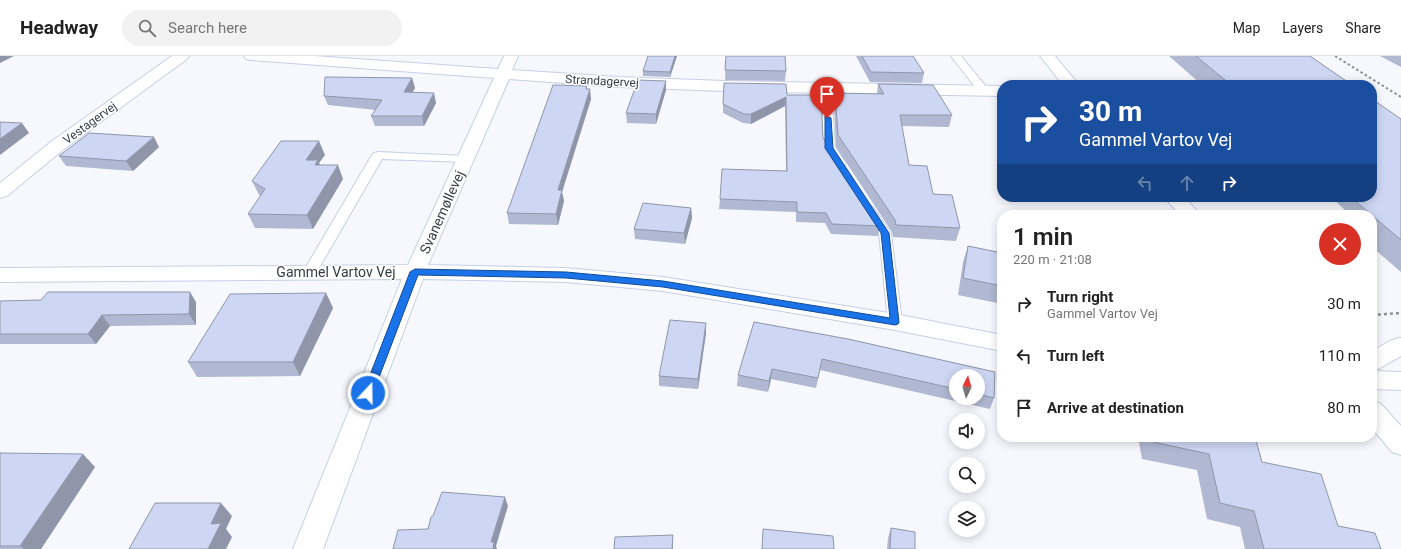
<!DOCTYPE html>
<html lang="en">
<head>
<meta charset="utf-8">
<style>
	:root { --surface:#fff; --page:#f2f2f2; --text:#222; --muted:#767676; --line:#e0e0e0 }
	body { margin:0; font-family:Roboto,sans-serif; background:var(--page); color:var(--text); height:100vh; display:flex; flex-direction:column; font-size:15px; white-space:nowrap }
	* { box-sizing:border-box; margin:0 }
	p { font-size:13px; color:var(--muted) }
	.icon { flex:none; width:22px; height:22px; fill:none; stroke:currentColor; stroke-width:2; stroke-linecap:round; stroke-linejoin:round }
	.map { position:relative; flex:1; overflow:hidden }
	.sheet { position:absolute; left:997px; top:154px; width:380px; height:232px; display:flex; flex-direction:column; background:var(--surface); border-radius:16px; box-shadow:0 2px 10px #0003 }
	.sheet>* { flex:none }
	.top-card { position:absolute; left:997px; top:24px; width:380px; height:122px; border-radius:16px; box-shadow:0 2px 10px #0003; background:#1a4fa0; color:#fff; overflow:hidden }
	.needle { width:26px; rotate:5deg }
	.controls { position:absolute; left:949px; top:313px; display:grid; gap:8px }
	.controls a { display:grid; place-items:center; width:36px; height:36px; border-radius:50%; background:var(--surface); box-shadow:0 2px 10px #0003; font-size:20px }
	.pin { position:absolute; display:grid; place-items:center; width:34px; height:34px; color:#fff; margin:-41px -17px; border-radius:50% 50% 50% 0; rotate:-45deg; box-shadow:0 0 4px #0007 }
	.pin .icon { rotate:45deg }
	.me { position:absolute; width:44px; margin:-22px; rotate:21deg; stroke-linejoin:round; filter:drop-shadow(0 0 3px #0008) }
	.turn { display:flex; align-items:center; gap:14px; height:84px; padding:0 16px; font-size:18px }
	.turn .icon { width:52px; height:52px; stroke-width:2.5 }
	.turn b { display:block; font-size:28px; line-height:34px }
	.lanes { display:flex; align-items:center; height:38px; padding:0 16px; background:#0003; justify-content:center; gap:20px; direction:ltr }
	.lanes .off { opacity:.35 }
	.round { display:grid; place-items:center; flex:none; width:42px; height:42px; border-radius:21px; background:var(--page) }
	.overview { display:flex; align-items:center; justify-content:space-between; height:68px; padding:0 16px }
	h1 { font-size:24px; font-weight:600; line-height:30px }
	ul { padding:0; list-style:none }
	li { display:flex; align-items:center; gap:12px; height:52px; padding:0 16px }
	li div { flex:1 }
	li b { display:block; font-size:15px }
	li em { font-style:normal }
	header { display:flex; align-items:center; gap:24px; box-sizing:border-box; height:56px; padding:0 20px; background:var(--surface); border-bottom:1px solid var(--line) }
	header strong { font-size:19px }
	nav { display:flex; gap:22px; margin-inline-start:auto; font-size:14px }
	.search { width:280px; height:36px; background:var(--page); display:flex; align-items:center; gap:10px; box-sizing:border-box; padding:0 14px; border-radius:22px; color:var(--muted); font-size:15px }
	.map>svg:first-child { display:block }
</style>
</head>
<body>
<header>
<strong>Headway</strong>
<div class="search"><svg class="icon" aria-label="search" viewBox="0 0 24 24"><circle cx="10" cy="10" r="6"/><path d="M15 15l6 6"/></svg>Search here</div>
<nav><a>Map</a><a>Layers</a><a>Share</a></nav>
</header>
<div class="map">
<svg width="1401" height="493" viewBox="0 0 1401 493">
	<rect width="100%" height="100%" fill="#f6f8fd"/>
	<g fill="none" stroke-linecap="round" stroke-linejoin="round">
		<g stroke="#c6cfe7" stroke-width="2">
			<path id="service" d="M951 0H961L987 32 988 34 987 36H979Z
				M826 29 831 32 835 91 846 108 844 110H836L823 91 821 32Z
				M378 96 465 100 469 101 471 103 469 105 465 106 382 103 315 219 310 220 305 219 303 216 372 99 374 97Z
				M869 150 873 151 891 177 902 266 900 270 895 271 890 270 888 266 879 177 863 154 865 151Z"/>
		</g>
		<g stroke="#c6cfe7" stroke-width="2">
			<path id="minor" d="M172 0H189L187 3 64 93 7 140 0 142V127L52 85Z
				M244 0H314L498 13 504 0H518L512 14 619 21 724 25 1002 30V40L724 35 619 31 509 23 428 209 566 212 663 221 895 258 1002 279V295L895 274 663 235 566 226 423 223 323 493H293L402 223 0 226V212L408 209 494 22 251 4 246 3Z"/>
		</g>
		<g stroke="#c6cfe7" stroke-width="2">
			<path id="tertiary" d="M1040 0H1055L1079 29H1063Z
				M1164 141H1184L1201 159H1180Z
				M1398 282H1401V300L1380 312 1373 315 1401 316V334L1372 333V295L1390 285Z
				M1372 345 1381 348 1401 370V399L1392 396 1372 372Z"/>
		</g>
		<path stroke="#8d9098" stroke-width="2" stroke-dasharray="2.5 2.5" stroke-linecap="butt" d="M1335 0 1401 41"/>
		<path stroke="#8d9098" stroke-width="2.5" stroke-dasharray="3 3" stroke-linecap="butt" d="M1372 259 1401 257"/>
		<use href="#service" fill="#fff" fill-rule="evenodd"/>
		<use href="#minor" fill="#fff" fill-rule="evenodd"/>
		<use href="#tertiary" fill="#fff" fill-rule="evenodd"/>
	</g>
	<path fill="#b0b9d1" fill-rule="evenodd" d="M648 0H677L670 21 643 20V15Z
		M726 0 786 15 785 25 725 24Z
		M856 0H913L924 17 922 27 870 26Z
		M1169 0H1310L1352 29H1202Z
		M1380 0H1401V11Z
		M412 22 415 32 412 36 436 47 424 70H375L371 60 376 54 328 49 324 40Z
		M878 28 952 59 949 71 902 70 909 109 933 138 960 172 956 185 893 181 892 176 836 91 834 49 835 37 877 38Z
		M587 30V33L591 43 562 136 564 145 558 169 509 168 507 157Z
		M666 34 656 68 627 67 626 57Z
		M787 39 823 82 880 170 878 180 831 178 825 167 796 166V156L719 153 720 143 786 115 785 50 751 68 743 67 723 57V48Z
		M1401 63V216L1372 191V159H1343L1346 155 1331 141H1372Z
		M159 91 133 115 66 110 59 100Z
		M325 99 319 107 320 109 343 123 313 173 255 172 248 158 261 140 259 139 252 125Z
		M691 152 692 162 685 188 635 183 634 173Z
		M968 190 1002 197V248L958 239 963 206Z
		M326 237 333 252 300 320 197 321 188 306Z
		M0 245 196 246V269L110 270 96 288H0Z
		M754 266 848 283 995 316 994 342 990 353 820 314 816 332 771 323 768 336 737 330 738 319ZM956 320H978V342H956Z
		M706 267V277L698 333 659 330V320Z
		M1138 381H1255L1262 406 1338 470 1381 493H1245L1240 471 1207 463 1197 414 1142 403Z
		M0 397 95 411 41 493H0Z
		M891 472 915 493H887L888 482Z"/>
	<path fill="#9096aa" d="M0 0H14L0 7Z
		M675 0H677L670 21V16Z
		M412 22 415 32 407 46 404 36Z
		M666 25V34L656 68V58Z
		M590 33 591 43 562 136 564 145 558 169 556 158 558 134Z
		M434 37 436 47 424 70 422 60Z
		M786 41 785 50 751 68V58Z
		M22 67 29 77 0 99V83Z
		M154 81 159 91 133 115 126 105Z
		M319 85 325 99 319 107 324 118 306 104Z
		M338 109 343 123 313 173 307 159Z
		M691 152 692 162 685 188 684 177Z
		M190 236 196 246V269L189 258Z
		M326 237 333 252 300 320 293 306Z
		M102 259 110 270 96 288 88 278Z
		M706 267V277L698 333V323Z
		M772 313 771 323 768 336 769 325Z
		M83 398 95 411 41 493H24L20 490Z
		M505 441 508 450 496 490 497 493H493L491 486Z
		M221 447 232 460 226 473 232 481 226 493H208L211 468Z
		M673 479V493H672Z"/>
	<path fill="#cdd7f3" stroke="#9096aa" d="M648 0H675L670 16 643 15Z
		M726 0H785L786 15 725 14Z
		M862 0H913L924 17 871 16Z
		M1196 0H1310L1352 29H1231Z
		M325 21 412 22 404 36 434 37 422 60H371L382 44 324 40Z
		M638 24 666 25 656 58 626 57Z
		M724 27 786 28 787 39H821L823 82 880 167V170L832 168 826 157 797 156V146L720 143 722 113 787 115 786 41 751 58H744L723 48Z
		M878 28 933 29 952 59H900L909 109 927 110 933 138 952 139 960 172 896 169 895 164 838 79 835 37 884 38Z
		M553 29 587 30 586 33H590L558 134H562L556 158 507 157Z
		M1372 43 1401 63V184L1354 144 1368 143 1366 141H1372Z
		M0 66 22 67 0 83Z
		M89 77 154 81 126 105 59 100Z
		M281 85H319L306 104H318L315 109H338L307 159 248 158 265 133 252 125Z
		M643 147 691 152 684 177 634 173Z
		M968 190 1002 197V230L963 222Z
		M48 236H190L189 258 102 259 88 278H0V245L41 244Z
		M326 237 293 306H188L230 238Z
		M670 264 706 267 698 323 659 320Z
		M754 266 848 283 995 316 994 342 978 338V320H956V333L822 303 818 322 772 313 769 325 738 319Z
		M1152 381H1255L1262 406 1321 418 1338 470 1375 477 1381 493H1264L1254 455 1220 447 1209 398 1153 386Z
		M0 397 83 398 20 490H0Z
		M442 436 505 441 491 486H494L493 493H393L398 474 428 473 431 461 433 460Z
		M155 447H221L211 468 221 467 208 493H129Z
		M891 472 915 476V493H890Z
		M763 473 833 480 834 493H762Z
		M673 479 672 493H614L615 481Z"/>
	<path fill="#1a73e8" stroke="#114b97" d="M825 60 831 62 833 92 889 177 899 266 898 268 895 269 663 231 566 222 418 219 373 337 372 340H365L363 337 410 216 415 213 566 216 663 225 890 262 881 177 825 92Z"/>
	<g text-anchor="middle" stroke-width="3" stroke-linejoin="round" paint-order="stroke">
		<g font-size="12" fill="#373b44" stroke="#fff">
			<text transform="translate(602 25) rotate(3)" y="4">Strandagervej</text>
			<text transform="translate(90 67) rotate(-36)" y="4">Vestagervej</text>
		</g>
		<g font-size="14" fill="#373b44" stroke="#fff">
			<text transform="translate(442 156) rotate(-66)" y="5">Svanemøllevej</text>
			<text x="336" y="221">Gammel Vartov Vej</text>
		</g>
	</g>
</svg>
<div class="controls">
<a><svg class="needle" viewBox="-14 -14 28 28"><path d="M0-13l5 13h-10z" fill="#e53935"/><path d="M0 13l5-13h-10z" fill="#767676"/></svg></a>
<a><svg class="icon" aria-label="sound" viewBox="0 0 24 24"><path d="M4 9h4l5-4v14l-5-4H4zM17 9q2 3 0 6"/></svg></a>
<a><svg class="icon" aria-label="search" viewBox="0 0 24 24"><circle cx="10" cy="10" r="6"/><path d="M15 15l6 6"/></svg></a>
<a><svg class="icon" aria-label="layers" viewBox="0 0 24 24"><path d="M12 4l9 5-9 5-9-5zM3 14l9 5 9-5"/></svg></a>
</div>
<div class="pin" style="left:827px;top:62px;background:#d93025"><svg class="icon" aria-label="arrive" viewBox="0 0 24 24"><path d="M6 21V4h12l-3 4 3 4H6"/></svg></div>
<svg class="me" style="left:368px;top:337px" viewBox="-20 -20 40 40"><circle r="17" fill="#1a73e8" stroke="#fff" stroke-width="3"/><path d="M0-11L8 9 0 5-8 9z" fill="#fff"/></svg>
<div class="top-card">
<div class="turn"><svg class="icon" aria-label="right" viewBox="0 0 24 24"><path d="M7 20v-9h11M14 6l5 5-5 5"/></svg><div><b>30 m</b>Gammel Vartov Vej</div></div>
<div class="lanes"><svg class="icon off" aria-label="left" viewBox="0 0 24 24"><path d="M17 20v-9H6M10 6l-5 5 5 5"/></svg><svg class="icon off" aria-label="ahead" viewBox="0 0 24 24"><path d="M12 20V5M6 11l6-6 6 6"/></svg><svg class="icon" aria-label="right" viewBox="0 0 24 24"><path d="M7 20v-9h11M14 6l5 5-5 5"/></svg></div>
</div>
<section class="sheet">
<div class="overview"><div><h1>1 min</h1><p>220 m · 21:08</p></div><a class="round" style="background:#d93025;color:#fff"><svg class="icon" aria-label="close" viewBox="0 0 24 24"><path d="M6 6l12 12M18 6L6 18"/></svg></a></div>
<ul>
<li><svg class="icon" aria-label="right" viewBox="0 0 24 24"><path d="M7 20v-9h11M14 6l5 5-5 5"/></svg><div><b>Turn right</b><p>Gammel Vartov Vej</p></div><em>30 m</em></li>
<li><svg class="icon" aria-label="left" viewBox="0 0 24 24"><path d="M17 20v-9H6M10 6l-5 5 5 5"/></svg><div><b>Turn left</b></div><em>110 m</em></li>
<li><svg class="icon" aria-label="arrive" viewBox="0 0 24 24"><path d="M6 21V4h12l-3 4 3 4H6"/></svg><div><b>Arrive at destination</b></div><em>80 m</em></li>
</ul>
</section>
</div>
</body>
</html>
